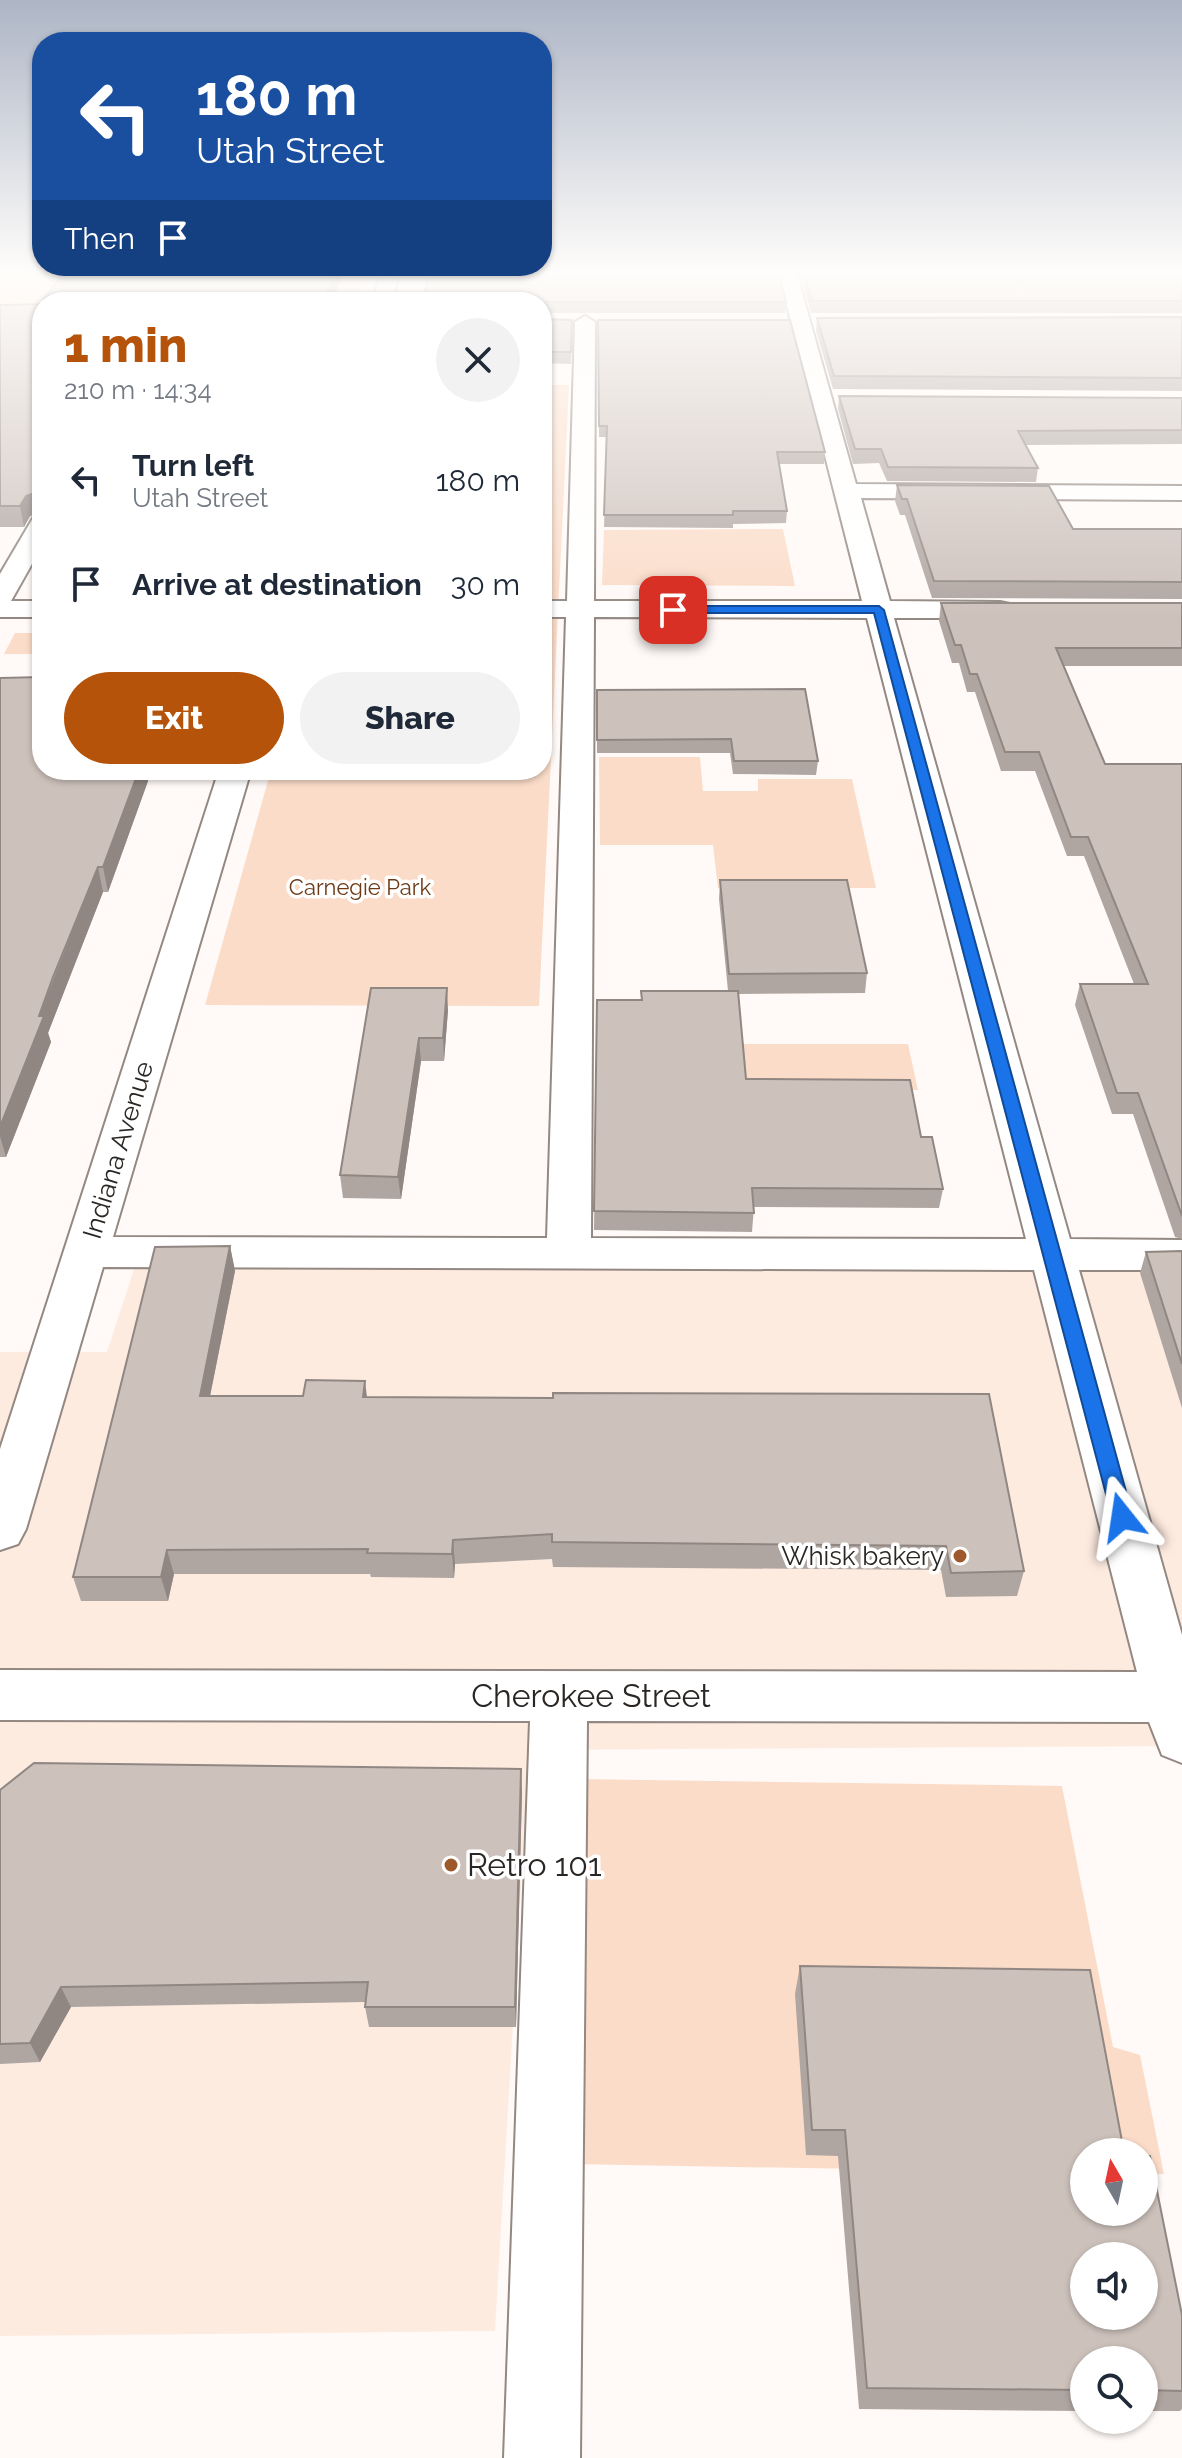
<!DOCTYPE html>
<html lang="en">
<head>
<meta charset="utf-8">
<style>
	:root { --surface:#fff; --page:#f2f2f3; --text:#1f2937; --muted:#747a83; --accent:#b45309 }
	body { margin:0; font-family:Raleway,sans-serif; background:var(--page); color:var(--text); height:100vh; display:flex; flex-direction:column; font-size:30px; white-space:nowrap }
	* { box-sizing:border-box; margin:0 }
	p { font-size:26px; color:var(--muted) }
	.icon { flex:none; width:44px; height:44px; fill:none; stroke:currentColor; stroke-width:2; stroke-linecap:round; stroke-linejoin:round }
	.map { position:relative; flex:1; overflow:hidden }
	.side { position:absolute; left:32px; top:292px; width:520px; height:488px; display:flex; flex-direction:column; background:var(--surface); border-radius:32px; box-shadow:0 2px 6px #0004 }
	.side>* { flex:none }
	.banner { position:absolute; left:32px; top:32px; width:520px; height:244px; border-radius:32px; box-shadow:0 2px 6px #0004; background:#1a4fa0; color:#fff; overflow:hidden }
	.needle { width:52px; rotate:351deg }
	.buttons { position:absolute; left:1070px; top:2138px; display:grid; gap:16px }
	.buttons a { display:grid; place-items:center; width:88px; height:88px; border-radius:50%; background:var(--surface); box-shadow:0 2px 6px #0004; font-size:40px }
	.pin { position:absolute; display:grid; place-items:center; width:68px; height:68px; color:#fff; margin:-34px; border-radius:16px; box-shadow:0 4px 12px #0006 }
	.me { position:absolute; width:88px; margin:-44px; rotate:345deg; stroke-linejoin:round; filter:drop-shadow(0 0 6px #0008) }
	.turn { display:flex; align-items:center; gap:28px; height:168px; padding:0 32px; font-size:36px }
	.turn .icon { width:104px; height:104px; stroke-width:2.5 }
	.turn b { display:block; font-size:56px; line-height:68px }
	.then { display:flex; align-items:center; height:76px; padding:0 32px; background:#0003; gap:16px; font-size:30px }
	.round { display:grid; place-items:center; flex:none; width:84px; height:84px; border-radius:42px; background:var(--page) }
	.summary { display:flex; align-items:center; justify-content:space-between; height:136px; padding:0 32px }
	h1 { font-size:48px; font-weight:800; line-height:60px; color:var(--accent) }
	.button { display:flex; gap:16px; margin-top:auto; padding:16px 32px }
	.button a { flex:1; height:92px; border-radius:48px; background:var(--accent); color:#fff; font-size:32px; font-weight:800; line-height:92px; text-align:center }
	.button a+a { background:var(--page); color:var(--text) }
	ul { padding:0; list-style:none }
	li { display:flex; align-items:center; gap:24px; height:104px; padding:0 32px }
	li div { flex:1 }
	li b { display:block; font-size:30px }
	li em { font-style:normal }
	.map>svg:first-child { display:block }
</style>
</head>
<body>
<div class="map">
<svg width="1182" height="2458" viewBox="0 0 1182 2458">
	<rect width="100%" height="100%" fill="#fffaf7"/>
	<path fill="#feebe0" d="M136 1263 1182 1269V1746L529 1750 495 2331 0 2336V1352H107Z"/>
	<path fill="#fbdcc9" d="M0 275H364L354 302H42V309H0Z
		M542 385H569L539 1006 205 1005 271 770H542Z
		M783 529 795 586 602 585 604 530Z
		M15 633H42V654H4Z
		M599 757H700L703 791H758V779H852L876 888H718L713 845H600Z
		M717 1044H908L918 1090 721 1091Z
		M579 1779 1062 1786 1113 2047 1140 2055 1164 2174H1144V2152H1084V2173L570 2164Z"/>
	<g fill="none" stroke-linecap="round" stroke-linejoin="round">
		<g stroke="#938882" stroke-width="4">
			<path id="minor" d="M380 275H398L393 302H373Z
				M779 275H797L856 484 1182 486V500L861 498 890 601 1000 602 1010 604 1014 610 1010 616 1000 618H894L1070 1239 1182 1240V1270H1079L1182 1635V1763L1162 1755 1149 1722 587 1721 580 2458H504L530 1721 0 1720V1670L1137 1672 1034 1270 103 1267 26 1529 18 1544 0 1550V1449L219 770H251L113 1237 547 1238 566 617H542V601H567L575 322 585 316 595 322 594 601H862ZM594 617 867 618 1026 1239 591 1238Z
				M42 515V546L11 601H42V617H0V574L33 518Z"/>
		</g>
		<use href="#minor" fill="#fff" fill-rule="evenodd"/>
	</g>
	<path fill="#b0a6a1" d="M800 275H1182V313H811Z
		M542 302H786L785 313H542Z
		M42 303V513L30 516 24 527H0V305L41 304Z
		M1182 317V391L833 389 816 331 817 318Z
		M542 319 572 320 571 364 542 363Z
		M598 320 825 452 824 464H779L787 511 786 523 733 524V528L604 527 607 437H599Z
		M839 396 1182 398V444L1025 445 1038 468 1036 482 887 481 879 463 853 464 838 409Z
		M897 485 1073 529H1182V599L932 598 905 515H900L895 501Z
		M941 603H1182V666H1063L1105 764H1182V1239L1175 1237 1133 1114H1112L1075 1005 1080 984H1134L1084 856H1067L1035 771H1001L975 692H967L959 663H952L939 621Z
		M0 678 147 773 148 781 108 892H103L60 1002 48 1033 51 1042 6 1157H0Z
		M597 690 818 761 816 775 733 774 730 753H597Z
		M720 880 867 973 865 993 738 994 746 1079 921 1137 943 1189 939 1208 754 1207 752 1232 594 1230 597 1000H641V991H728L719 899Z
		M371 988 448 1010 444 1061H421L401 1199 343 1198 340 1175Z
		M230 1246 235 1271 210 1396 553 1398 1024 1571 1017 1596 946 1597 941 1570 553 1567 552 1559 455 1564 454 1578 371 1577 370 1574H174L168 1601H81L73 1577Z
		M1182 1251V1408L1140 1273 1146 1252Z
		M0 1789 522 1791 516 2027H369L365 2007 366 2002 71 2007 40 2062 0 2064Z
		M800 1966 1124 2152 1182 2315V2409L1180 2411H1144V2360H1084V2411L859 2409 838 2156 806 2155 795 1994Z"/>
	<path fill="#908783" d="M334 275H343L332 302H323Z
		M37 492 41 512 30 516 24 527 20 506 26 496Z
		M139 770H148L147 773 148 781 108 892 103 867Z
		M98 867 103 892 48 1033 51 1042 6 1157 0 1136V1127L39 1016Z
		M447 988 448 1010 444 1061 443 1038Z
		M419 1038 421 1061 401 1199 398 1177Z
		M230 1246 235 1271 205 1421 200 1396Z
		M365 1381 368 1405 363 1397Z
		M453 1540 455 1564 454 1578 452 1554Z
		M167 1550 174 1574 168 1601 161 1577Z
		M521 1769 522 1791 516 2027 515 2007Z
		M61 1987 71 2007 40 2062 30 2043Z"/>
	<path fill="#cdc1bb" stroke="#908783" stroke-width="2" fill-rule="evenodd" d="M62 275H334L323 302H42Z
		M429 275H779L786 302H422Z
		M805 275H1182V301H812Z
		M42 303V506H41V494L37 492 26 496 20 506H0V305L41 304Z
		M1182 317V378L834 376 817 318Z
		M542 319 572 320 571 352H542Z
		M598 320H790L825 452H777L787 511H733V515H604L607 426H599Z
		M839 396 1182 398V430L1018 431 1038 468 888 467 881 449H855Z
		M897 485 1049 486 1073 529H1182V582L934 581 907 499H902Z
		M941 603H1182V648H1056L1105 764H1182V1216L1138 1093H1117L1080 984H1148L1088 837H1071L1039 752H1005L977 674H970L961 645H955Z
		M42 677V770H139L103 867H98L53 977 39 1016H44L0 1127V678Z
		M805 689 818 761H734L731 739 597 740V690Z
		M720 880H847L867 973 729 974Z
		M371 988H447L443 1038H419L398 1177 340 1175Z
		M641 991H738L746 1079 910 1080 921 1137H932L943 1189 752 1188 754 1213 594 1211 597 1000H642Z
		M230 1246 200 1396H303L306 1380 365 1381 363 1397 553 1398V1393L989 1394 1024 1571 951 1573 946 1546 552 1542V1534L453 1540 452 1554 367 1553 368 1549 167 1550 161 1577H73L155 1247Z
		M1182 1251V1364L1146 1252Z
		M34 1763 521 1769 515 2007H365L368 1982 61 1987 30 2043 0 2044V1790Z
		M800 1966 1090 1970 1124 2152H1084V2212H1144V2156H1150L1182 2315V2391L1144 2390V2360H1084V2390L867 2388 845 2130H812ZM1084 2256H1144V2316H1084Z"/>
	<linearGradient id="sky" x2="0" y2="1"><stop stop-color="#adb5c5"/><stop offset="0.44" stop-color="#fffdfb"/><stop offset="1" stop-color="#fffdfb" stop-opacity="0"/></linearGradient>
	<rect width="1182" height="619" fill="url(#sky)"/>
	<path fill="#1a73e8" stroke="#114b97" stroke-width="2" d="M879 606 884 610 1133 1517 1130 1523 1122 1525 1115 1523 1112 1517 874 613H673L668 610 673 606Z"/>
	<g fill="#9d592b" stroke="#fff" stroke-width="3">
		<circle cx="960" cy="1556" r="8"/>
		<circle cx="451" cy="1865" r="8"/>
	</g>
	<g text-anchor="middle" stroke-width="7" stroke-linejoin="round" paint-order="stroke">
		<g font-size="22" fill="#6c3a16" stroke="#fff">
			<text x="360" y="895">Carnegie Park</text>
		</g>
		<g font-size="26" fill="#2a2623" stroke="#fff">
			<text transform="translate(118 1150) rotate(-73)" y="9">Indiana Avenue</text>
		</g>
		<g font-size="26" fill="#2a2623" stroke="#fff" text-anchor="end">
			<text x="944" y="1565">Whisk bakery</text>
		</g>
		<g font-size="32" fill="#2a2623" stroke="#fff">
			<text x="591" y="1707">Cherokee Street</text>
		</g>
		<g font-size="32" fill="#2a2623" stroke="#fff" text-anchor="start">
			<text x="467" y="1876">Retro 101</text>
		</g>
	</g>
</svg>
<div class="buttons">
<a><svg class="needle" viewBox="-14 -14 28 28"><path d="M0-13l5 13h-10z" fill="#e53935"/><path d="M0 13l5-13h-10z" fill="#747a83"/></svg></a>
<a><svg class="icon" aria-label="sound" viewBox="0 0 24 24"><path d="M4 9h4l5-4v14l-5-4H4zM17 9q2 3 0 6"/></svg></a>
<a><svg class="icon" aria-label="search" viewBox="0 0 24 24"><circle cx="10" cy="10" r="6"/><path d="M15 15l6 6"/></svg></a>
</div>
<div class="pin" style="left:673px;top:610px;background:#d93025"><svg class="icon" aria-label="arrive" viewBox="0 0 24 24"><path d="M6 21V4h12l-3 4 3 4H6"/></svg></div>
<svg class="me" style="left:1122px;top:1517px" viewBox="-20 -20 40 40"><path d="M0-17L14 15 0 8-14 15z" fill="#1a73e8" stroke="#fff" stroke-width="4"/></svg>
<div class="banner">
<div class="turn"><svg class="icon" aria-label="left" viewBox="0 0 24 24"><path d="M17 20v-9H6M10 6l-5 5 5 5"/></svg><div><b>180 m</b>Utah Street</div></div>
<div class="then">Then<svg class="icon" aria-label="arrive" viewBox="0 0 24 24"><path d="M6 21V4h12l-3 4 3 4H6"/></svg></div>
</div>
<section class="side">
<div class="summary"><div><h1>1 min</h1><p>210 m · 14:34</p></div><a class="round"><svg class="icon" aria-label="close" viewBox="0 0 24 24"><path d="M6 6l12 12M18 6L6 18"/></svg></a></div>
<ul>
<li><svg class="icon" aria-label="left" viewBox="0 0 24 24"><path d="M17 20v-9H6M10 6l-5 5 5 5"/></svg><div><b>Turn left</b><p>Utah Street</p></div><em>180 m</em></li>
<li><svg class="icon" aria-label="arrive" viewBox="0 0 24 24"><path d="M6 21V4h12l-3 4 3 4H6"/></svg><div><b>Arrive at destination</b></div><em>30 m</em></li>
</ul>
<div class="button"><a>Exit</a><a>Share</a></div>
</section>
</div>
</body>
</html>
